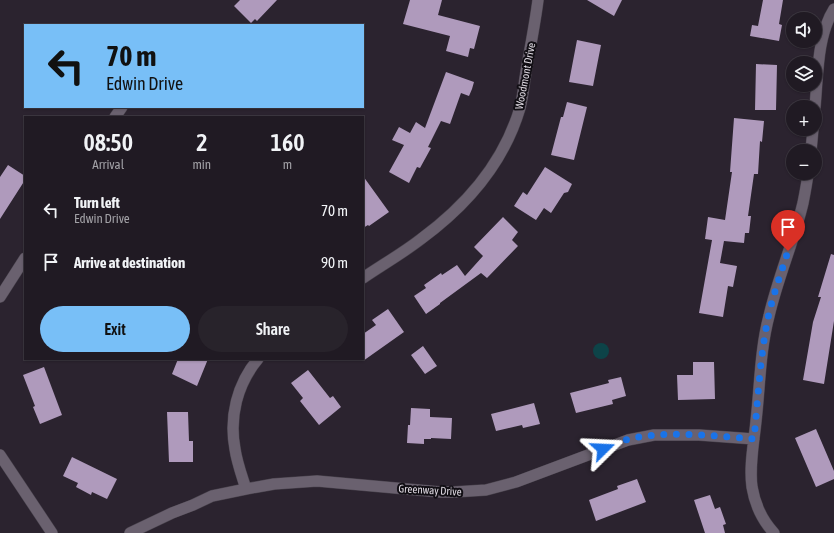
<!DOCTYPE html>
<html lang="en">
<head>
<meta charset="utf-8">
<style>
	:root { --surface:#201a23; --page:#28232b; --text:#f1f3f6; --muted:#a2a1a6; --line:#3d3841; --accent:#78bff7 }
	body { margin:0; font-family:"Asap Condensed",sans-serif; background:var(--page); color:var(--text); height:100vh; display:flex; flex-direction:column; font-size:15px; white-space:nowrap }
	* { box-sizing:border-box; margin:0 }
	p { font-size:13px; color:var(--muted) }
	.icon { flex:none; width:22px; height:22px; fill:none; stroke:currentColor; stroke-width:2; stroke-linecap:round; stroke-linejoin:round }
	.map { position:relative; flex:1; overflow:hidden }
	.side { position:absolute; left:24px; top:116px; width:340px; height:244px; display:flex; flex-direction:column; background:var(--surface); border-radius:0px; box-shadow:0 1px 3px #0004,0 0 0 1px var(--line) }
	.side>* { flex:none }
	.hud { position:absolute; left:24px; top:24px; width:340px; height:84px; border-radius:0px; box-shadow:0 1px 3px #0004,0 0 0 1px var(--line); background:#78bff7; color:#111; overflow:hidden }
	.tools { position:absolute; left:786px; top:12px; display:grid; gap:8px }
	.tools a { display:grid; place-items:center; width:36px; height:36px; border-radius:50%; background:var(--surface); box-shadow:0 1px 3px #0004,0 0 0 1px var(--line); font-size:20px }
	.pin { position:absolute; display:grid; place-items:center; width:34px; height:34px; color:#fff; margin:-41px -17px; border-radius:50% 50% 50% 0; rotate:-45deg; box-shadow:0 0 4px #0007 }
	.pin .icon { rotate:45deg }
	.me { position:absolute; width:44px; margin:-22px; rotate:69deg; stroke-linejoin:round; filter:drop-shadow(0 0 3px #0008) }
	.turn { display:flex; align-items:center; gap:14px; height:84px; padding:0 16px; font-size:18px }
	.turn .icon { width:52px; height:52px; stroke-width:2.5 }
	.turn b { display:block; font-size:28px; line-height:34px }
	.eta { display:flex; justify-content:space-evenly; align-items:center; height:68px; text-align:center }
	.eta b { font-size:24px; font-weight:600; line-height:28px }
	.cta { display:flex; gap:8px; margin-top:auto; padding:8px 16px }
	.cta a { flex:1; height:46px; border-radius:24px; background:var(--accent); color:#111; font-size:16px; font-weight:600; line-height:46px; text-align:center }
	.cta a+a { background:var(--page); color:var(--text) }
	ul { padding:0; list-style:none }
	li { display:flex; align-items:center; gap:12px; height:52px; padding:0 16px }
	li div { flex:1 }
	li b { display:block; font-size:15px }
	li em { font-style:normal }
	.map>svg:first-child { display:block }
</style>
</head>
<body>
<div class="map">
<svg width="834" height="533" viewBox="0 0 834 533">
	<rect width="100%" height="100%" fill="#2b232f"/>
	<path fill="#0d4348" d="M593 351a8 8 0 1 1 16 0a8 8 0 1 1-16 0Z"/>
	<path fill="#af9abc" d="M240 0H277L257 21 255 19 251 23 234 6Z
		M410 0H442L438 15 480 26 474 49 470 48 468 57 446 51 450 36 403 24Z
		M587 0H622L614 16Z
		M763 0H783L779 24 782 25 779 41 750 36 752 25 758 26Z
		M577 40 601 45 593 86 569 82Z
		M756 64 777 65 776 110H755Z
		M446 72 474 82 472 89 469 96 461 93 450 124 441 121 428 147 431 148 420 168 417 167 409 183 389 172 404 145 392 140 399 127 410 133 416 122 425 128Z
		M567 102 587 107 574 160 551 155 561 117H563Z
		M734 118 764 121 762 142 760 141 758 174H754L748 216H751L749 233H745L744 243 724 241 720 263 737 266 733 287 728 286 723 317 699 313 712 240 705 239 708 217 725 220 732 172H730Z
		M8 165 25 176V180L0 219V177Z
		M545 167 572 184 568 192 564 193 551 213 544 208 536 220 514 206 523 192 527 195Z
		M363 176 389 212 369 226 368 225 363 228Z
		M503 217 518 232 512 240 518 246 487 278 481 273 440 303V304L426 314 414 296 426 288 424 285 441 273 442 275 457 265 465 276 483 256 474 247Z
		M831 254 834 255V321L824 384 803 380 813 322 821 297H818Z
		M388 309 404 332 363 361V334L376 325 372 320Z
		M423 346 437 366 425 374 411 355Z
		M178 359H208L197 386 172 374Z
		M693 362H714L715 399 678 400 677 375H693Z
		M44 367 62 415 40 424 33 407 35 406 23 375Z
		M308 370 330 398 333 396 341 407 319 425 300 401 303 398 291 383Z
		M621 377 626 396 612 400 613 404 576 413 570 393 609 383 608 380Z
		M534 403 540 424 523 428 522 425 496 431 491 414Z
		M411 408 430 409V417L452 418 451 439 431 438V439H424V444L407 443 408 425H410Z
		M167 412H188L189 441H193V462H169Z
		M816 429 834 471V479L816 487 795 438Z
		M72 457 117 479 107 499 92 492 91 495 76 487 78 483 63 476Z
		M637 479 646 502 596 521 589 500 618 489 617 486Z
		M710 495 715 509 720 507 726 524 723 525 725 533H705L694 500Z"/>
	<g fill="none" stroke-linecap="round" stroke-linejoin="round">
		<g stroke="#48424c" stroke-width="12">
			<path id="minor" d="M815 107C818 75 817 36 834 9
				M115 117 122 107
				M811 151 813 129
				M363 278C382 265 403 253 421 239 466 206 504 162 520 108 523 96 524 84 526 72 530 48 535 24 538 0
				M0 297 25 258
				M0 455 52 533
				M246 489C242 476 237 463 235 449 229 417 237 384 258 359
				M130 533 172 513 193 505 212 496 246 489 274 484 317 481 440 492H454L486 490 516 482 628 440 654 435H699L754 439
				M774 533C762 520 755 505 752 487 749 466 754 442 756 421 760 386 760 350 769 316 778 277 794 241 803 203 805 193 807 183 808 173"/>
		</g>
		<use href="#minor" stroke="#6a616f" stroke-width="11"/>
	</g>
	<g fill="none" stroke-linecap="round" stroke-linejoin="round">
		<path stroke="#1a73e8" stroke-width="7" stroke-dasharray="0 12.6" d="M603 449C612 446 620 441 629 439 669 430 714 436 754 439 758 399 760 357 768 318 773 295 781 273 788 251"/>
	</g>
	<g text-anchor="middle" stroke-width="4" stroke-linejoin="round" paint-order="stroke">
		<g font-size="11" fill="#dfdae2" stroke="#110e14">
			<text transform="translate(525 76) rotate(-79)" y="4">Woodmont Drive</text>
			<text transform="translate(430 490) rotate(3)" y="4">Greenway Drive</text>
		</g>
	</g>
</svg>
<div class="tools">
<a><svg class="icon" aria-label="sound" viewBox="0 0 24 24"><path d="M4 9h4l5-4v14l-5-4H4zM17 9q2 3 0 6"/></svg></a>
<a><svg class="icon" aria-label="layers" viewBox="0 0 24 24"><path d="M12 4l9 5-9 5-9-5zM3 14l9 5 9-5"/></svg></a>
<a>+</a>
<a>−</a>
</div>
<div class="pin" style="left:788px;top:251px;background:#d93025"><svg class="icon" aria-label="arrive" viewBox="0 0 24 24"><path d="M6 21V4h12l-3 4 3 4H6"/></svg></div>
<svg class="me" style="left:603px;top:449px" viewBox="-20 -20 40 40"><path d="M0-17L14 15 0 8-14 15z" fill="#1a73e8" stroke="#fff" stroke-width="4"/></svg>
<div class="hud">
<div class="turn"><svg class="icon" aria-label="left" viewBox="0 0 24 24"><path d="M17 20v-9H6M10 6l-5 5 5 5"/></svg><div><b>70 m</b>Edwin Drive</div></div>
</div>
<section class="side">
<div class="eta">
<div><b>08:50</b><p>Arrival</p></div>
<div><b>2</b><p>min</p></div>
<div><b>160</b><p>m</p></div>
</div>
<ul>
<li><svg class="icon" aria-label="left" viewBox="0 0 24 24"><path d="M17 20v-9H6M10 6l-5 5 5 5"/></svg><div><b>Turn left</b><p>Edwin Drive</p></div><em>70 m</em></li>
<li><svg class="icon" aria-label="arrive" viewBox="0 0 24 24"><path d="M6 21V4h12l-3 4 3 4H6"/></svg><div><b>Arrive at destination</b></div><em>90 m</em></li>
</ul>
<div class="cta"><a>Exit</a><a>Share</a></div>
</section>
</div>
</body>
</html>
